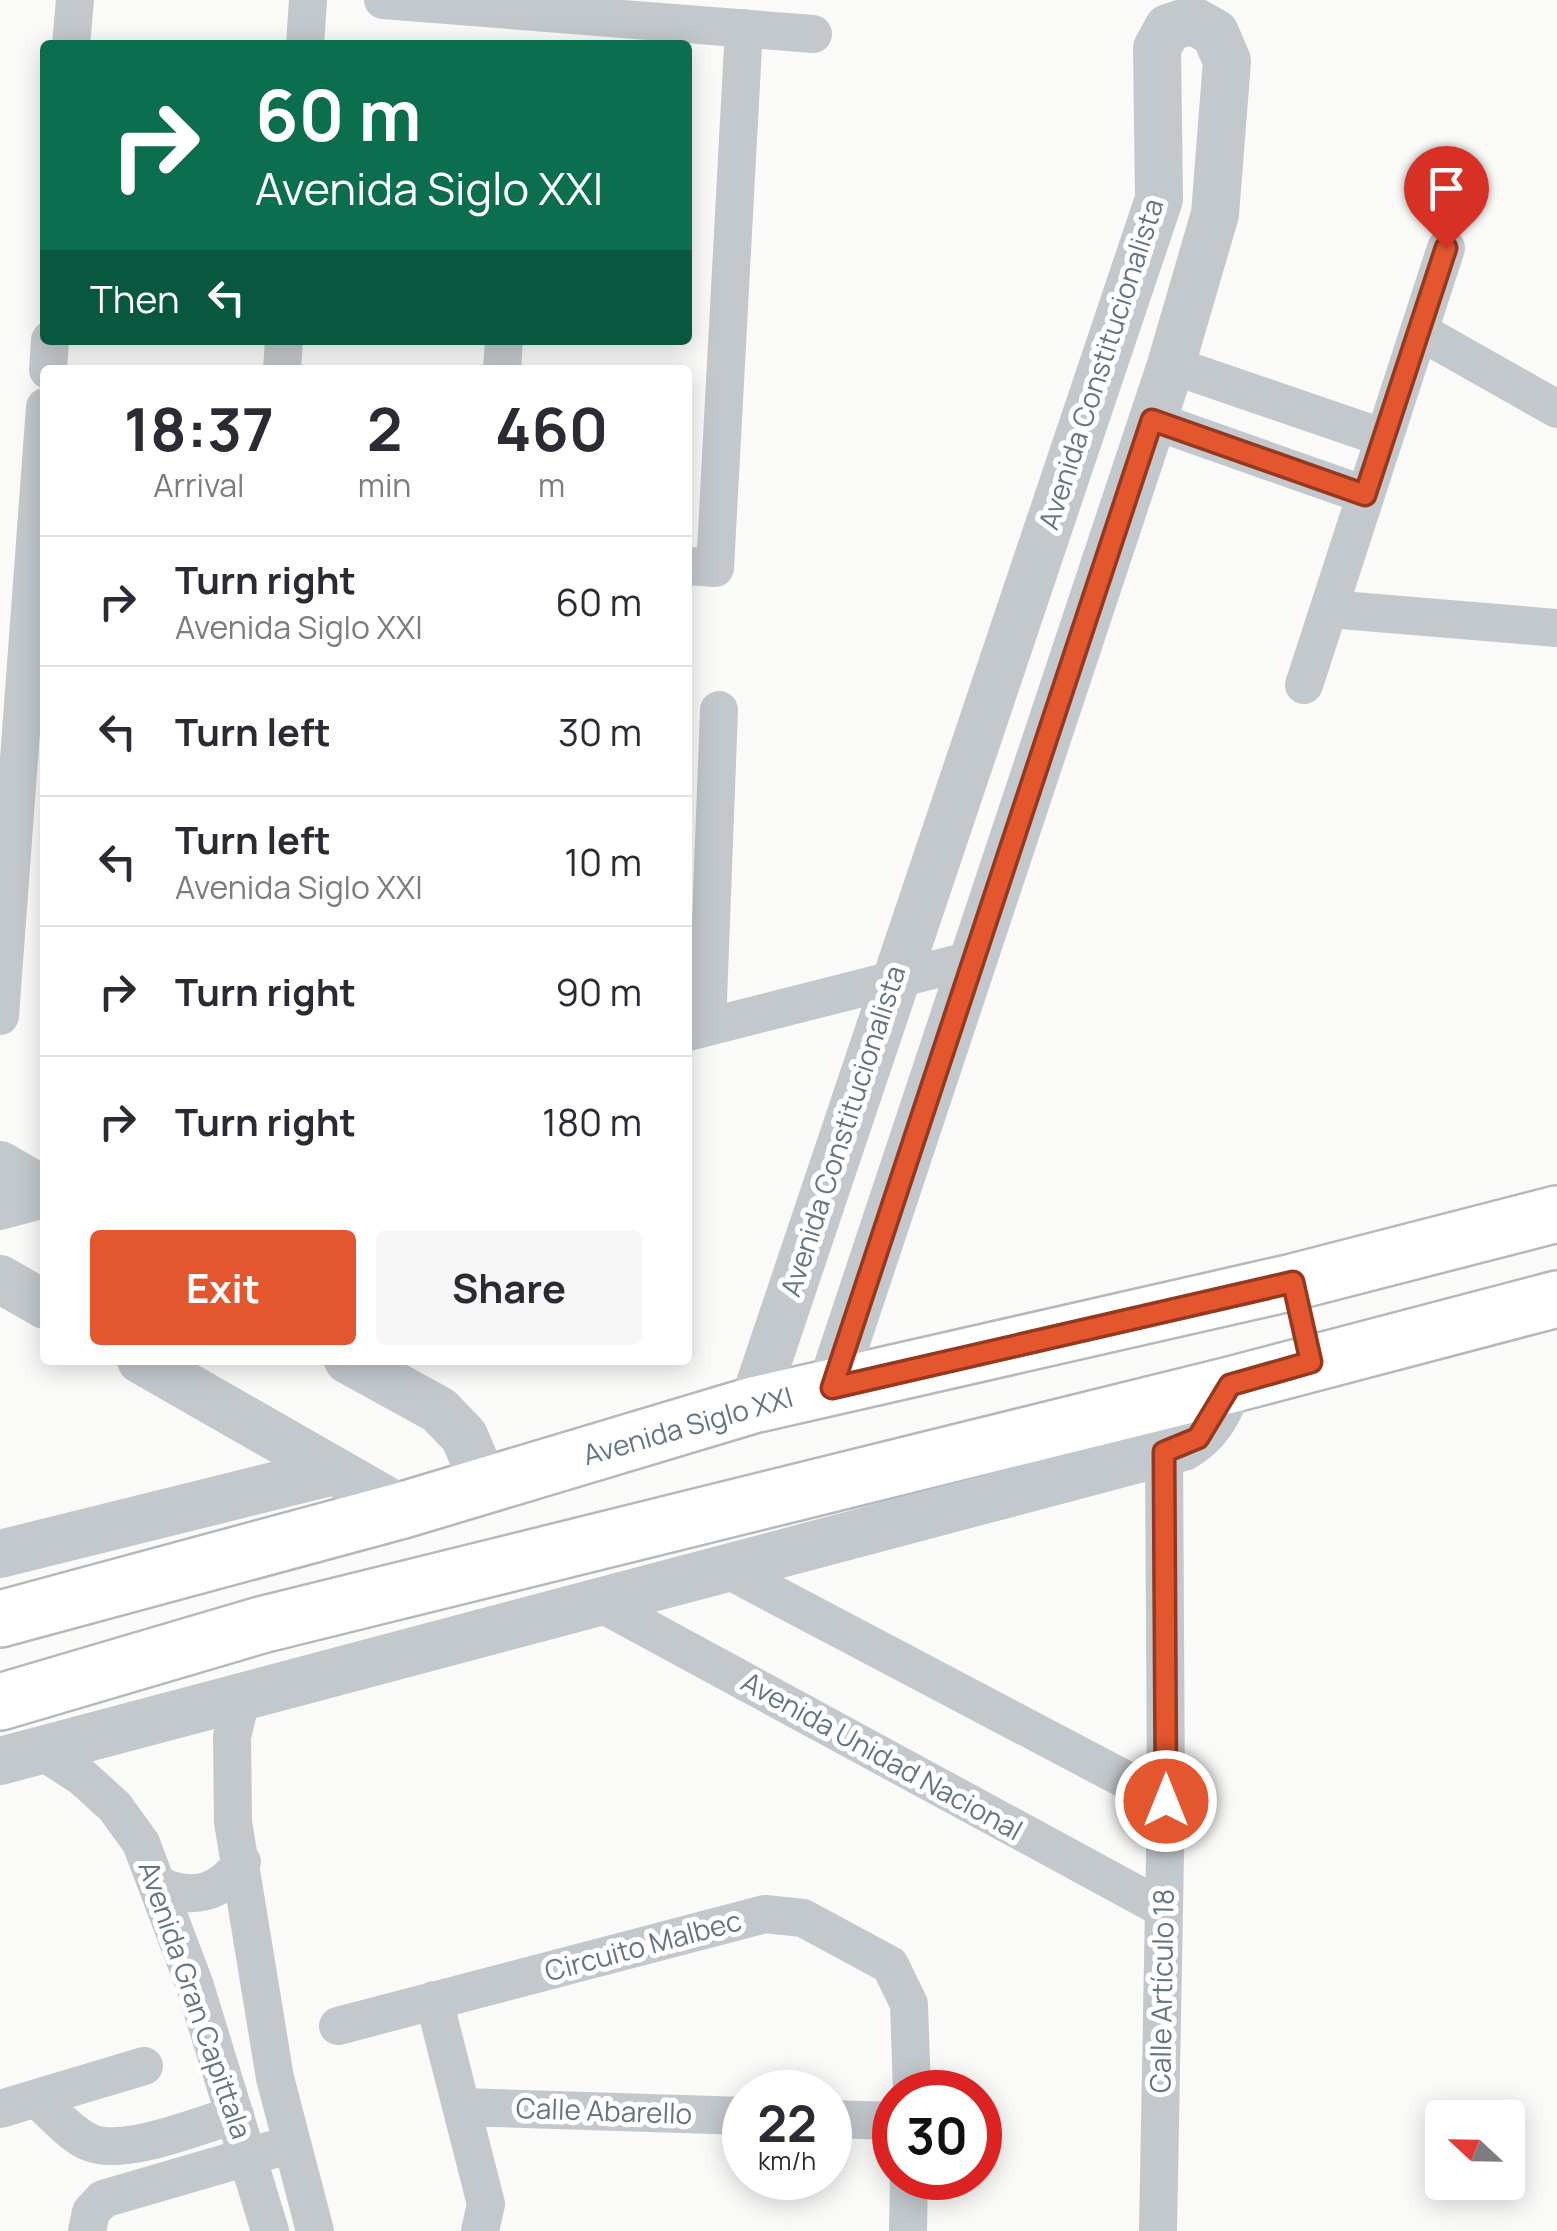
<!DOCTYPE html>
<html lang="en">
<head>
<meta charset="utf-8">
<style>
	:root { --surface:#fff; --page:#f7f7f7; --text:#2b2b33; --muted:#7c7c81; --line:#e1e1e2; --accent:#e4572e }
	body { margin:0; font-family:Manrope,sans-serif; background:var(--page); color:var(--text); height:100vh; display:flex; flex-direction:column; font-size:38px; white-space:nowrap }
	* { box-sizing:border-box; margin:0 }
	p { font-size:32px; color:var(--muted) }
	.icon { flex:none; width:55px; height:55px; fill:none; stroke:currentColor; stroke-width:2; stroke-linecap:round; stroke-linejoin:round }
	.map { position:relative; flex:1; overflow:hidden }
	.details { position:absolute; left:40px; top:365px; width:652px; height:1000px; display:flex; flex-direction:column; background:var(--surface); border-radius:10px; box-shadow:0 5px 25px #0003 }
	.details>* { flex:none }
	.hud { position:absolute; left:40px; top:40px; width:652px; height:305px; border-radius:10px; box-shadow:0 5px 25px #0003; background:#0b6e4f; color:#fff; overflow:hidden }
	.needle { width:65px; rotate:292deg }
	.controls { position:absolute; left:1425px; top:2100px; display:grid; gap:20px }
	.controls a { display:grid; place-items:center; width:100px; height:100px; border-radius:10px; background:var(--surface); box-shadow:0 5px 25px #0003; font-size:50px }
	.speed { position:absolute; left:722px; top:2070px; display:flex; gap:20px; font-size:50px; font-weight:700; text-align:center }
	.speed>* { display:grid; place-content:center; width:130px; height:130px; border-radius:50%; background:var(--surface); box-shadow:0 5px 25px #0003; line-height:1 }
	.speed small { font-size:25px; font-weight:400 }
	.speed .limit { border:15px solid #d22; background:#fff; color:#111 }
	.pin { position:absolute; display:grid; place-items:center; width:85px; height:85px; color:#fff; margin:-102px -42px; border-radius:50% 50% 50% 0; rotate:-45deg; box-shadow:0 0 10px #0007 }
	.pin .icon { rotate:45deg }
	.me { position:absolute; width:110px; margin:-55px; rotate:0deg; stroke-linejoin:round; filter:drop-shadow(0 0 8px #0008) }
	.turn { display:flex; align-items:center; gap:35px; height:210px; padding:0 50px; font-size:45px }
	.turn .icon { width:130px; height:130px; stroke-width:2.5 }
	.turn b { display:block; font-size:70px; line-height:85px }
	.then { display:flex; align-items:center; height:95px; padding:0 50px; background:#0003; gap:20px; font-size:38px }
	.eta { display:flex; justify-content:space-evenly; align-items:center; height:170px; text-align:center }
	.eta b { font-size:60px; font-weight:700; line-height:70px }
	.button { display:flex; gap:20px; margin-top:auto; padding:20px 50px }
	.button a { flex:1; height:115px; border-radius:10px; background:var(--accent); color:#fff; font-size:40px; font-weight:700; line-height:115px; text-align:center }
	.button a+a { background:var(--page); color:var(--text) }
	ul { padding:0; list-style:none }
	li { display:flex; align-items:center; gap:30px; height:130px; padding:0 50px; border-top:2px solid var(--line) }
	li div { flex:1 }
	li b { display:block; font-size:38px }
	li em { font-style:normal }
	.map>svg:first-child { display:block }
</style>
</head>
<body>
<div class="map">
<svg width="1557" height="2231" viewBox="0 0 1557 2231">
	<rect width="100%" height="100%" fill="#fafaf8"/>
	<g fill="none" stroke-linecap="round" stroke-linejoin="round">
		<g stroke="#b4b9bd" stroke-width="60">
			<path id="trunk" d="M0 1619 403 1510 753 1405 1293 1282 1557 1214
				M0 1702 261 1625 1230 1385 1557 1299"/>
		</g>
		<path stroke="#c3c8cc" stroke-width="38" d="M383 0 813 34
			M71 45 75 0
			M305 45 308 0
			M1419 331 1557 409
			M1171 365 1384 438
			M48 370 50 340
			M282 370 284 340
			M502 370 504 340
			M1152 420 1365 495
			M688 566 715 568 744 28
			M1329 609 1557 628
			M1304 685 1446 248
			M0 1016 45 407
			M707 1027 719 710
			M688 1032 972 960
			M0 1211 45 1199
			M728 1570 1166 1801
			M602 1604 1162 1908
			M241 1699 232 1737 233 1822 275 2078 315 2231
			M42 1751 82 1777 115 1807 141 1843 195 1986 270 2231
			M158 1885C192 1901 221 1894 242 1862
			M434 2000 486 2204 480 2231
			M338 2026 765 1914 803 1918 890 1965 909 2004 912 2092
			M37 2099C52 2112 72 2136 91 2143 127 2156 199 2125 235 2115
			M462 2107 745 2116
			M0 2109 144 2066
			M830 2119 895 2121
			M87 2231 91 2212 103 2199 271 2150
			M908 2231 909 2178
			M1158 2231 1166 1801 1164 1452"/>
		<path stroke="#c3c8cc" stroke-width="48" d="M0 1165 45 1191
			M0 1279 45 1305
			M141 1360 403 1510
			M348 1360 439 1410 464 1436 485 1485
			M753 1405 1159 199 1157 48 1168 28 1192 20 1215 33 1227 61 1215 214 1171 365 831 1387
			M0 1554 334 1471
			M0 1761 1183 1447C1209 1433 1218 1411 1230 1385"/>
		<use href="#trunk" stroke="#fff" stroke-width="55"/>
	</g>
	<g fill="none" stroke-linecap="round" stroke-linejoin="round">
		<g stroke="#94391e" stroke-width="25">
			<path id="route" d="M1166 1801 1164 1452 1198 1438 1230 1385 1311 1362 1293 1282 832 1388 1152 420 1365 495 1446 248"/>
		</g>
		<use href="#route" stroke="#e4572e" stroke-width="18"/>
	</g>
	<g text-anchor="middle" stroke-width="10" stroke-linejoin="round" paint-order="stroke">
		<g font-size="28" fill="#657683" stroke="#fff">
			<text transform="translate(1101 364) rotate(-72)" y="10">Avenida Constitucionalista</text>
			<text transform="translate(843 1131) rotate(-72)" y="10">Avenida Constitucionalista</text>
			<text transform="translate(688 1426) rotate(-16)" y="10">Avenida Siglo XXI</text>
			<text transform="translate(882 1756) rotate(29)" y="10">Avenida Unidad Nacional</text>
			<text transform="translate(643 1946) rotate(-15)" y="10">Circuito Malbec</text>
			<text transform="translate(1162 1991) rotate(-89)" y="10">Calle Artículo 18</text>
			<text transform="translate(195 2000) rotate(71)" y="10">Avenida Gran Capittala</text>
			<text transform="translate(604 2111) rotate(2)" y="10">Calle Abarello</text>
		</g>
	</g>
</svg>
<div class="controls">
<a><svg class="needle" viewBox="-14 -14 28 28"><path d="M0-13l5 13h-10z" fill="#e53935"/><path d="M0 13l5-13h-10z" fill="#7c7c81"/></svg></a>
</div>
<div class="speed"><div>22<small>km/h</small></div><div class="limit">30</div></div>
<div class="pin" style="left:1446px;top:248px;background:#d93025"><svg class="icon" aria-label="arrive" viewBox="0 0 24 24"><path d="M6 21V4h12l-3 4 3 4H6"/></svg></div>
<svg class="me" style="left:1166px;top:1801px" viewBox="-20 -20 40 40"><circle r="17" fill="#e4572e" stroke="#fff" stroke-width="3"/><path d="M0-11L8 9 0 5-8 9z" fill="#fff"/></svg>
<div class="hud">
<div class="turn"><svg class="icon" aria-label="right" viewBox="0 0 24 24"><path d="M7 20v-9h11M14 6l5 5-5 5"/></svg><div><b>60 m</b>Avenida Siglo XXI</div></div>
<div class="then">Then<svg class="icon" aria-label="left" viewBox="0 0 24 24"><path d="M17 20v-9H6M10 6l-5 5 5 5"/></svg></div>
</div>
<section class="details">
<div class="eta">
<div><b>18:37</b><p>Arrival</p></div>
<div><b>2</b><p>min</p></div>
<div><b>460</b><p>m</p></div>
</div>
<ul>
<li><svg class="icon" aria-label="right" viewBox="0 0 24 24"><path d="M7 20v-9h11M14 6l5 5-5 5"/></svg><div><b>Turn right</b><p>Avenida Siglo XXI</p></div><em>60 m</em></li>
<li><svg class="icon" aria-label="left" viewBox="0 0 24 24"><path d="M17 20v-9H6M10 6l-5 5 5 5"/></svg><div><b>Turn left</b></div><em>30 m</em></li>
<li><svg class="icon" aria-label="left" viewBox="0 0 24 24"><path d="M17 20v-9H6M10 6l-5 5 5 5"/></svg><div><b>Turn left</b><p>Avenida Siglo XXI</p></div><em>10 m</em></li>
<li><svg class="icon" aria-label="right" viewBox="0 0 24 24"><path d="M7 20v-9h11M14 6l5 5-5 5"/></svg><div><b>Turn right</b></div><em>90 m</em></li>
<li><svg class="icon" aria-label="right" viewBox="0 0 24 24"><path d="M7 20v-9h11M14 6l5 5-5 5"/></svg><div><b>Turn right</b></div><em>180 m</em></li>
</ul>
<div class="button"><a>Exit</a><a>Share</a></div>
</section>
</div>
</body>
</html>
